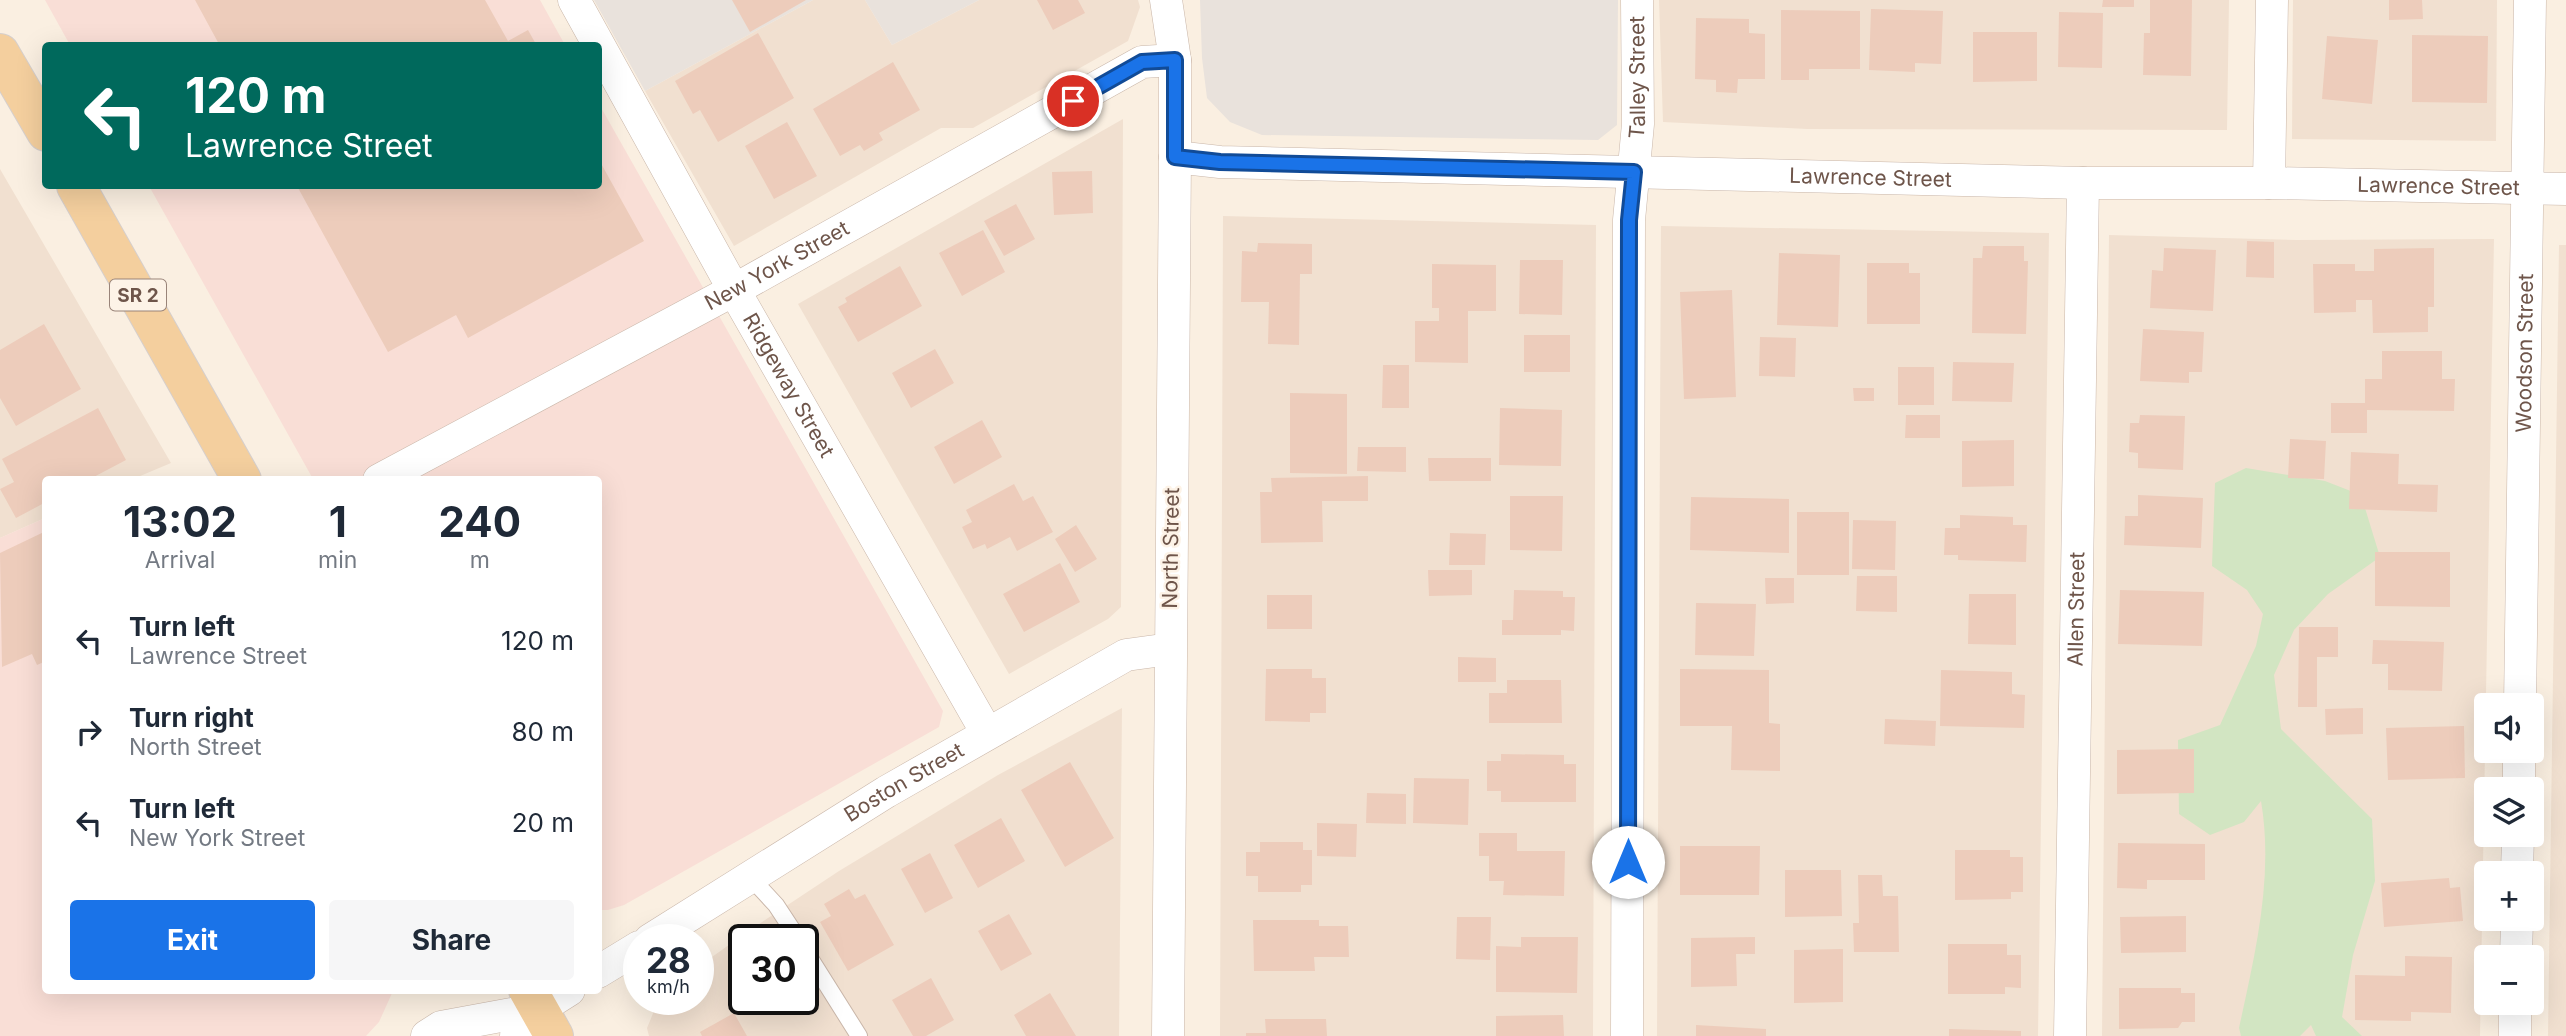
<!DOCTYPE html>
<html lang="en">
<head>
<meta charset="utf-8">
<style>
	:root { --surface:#fff; --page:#f6f6f7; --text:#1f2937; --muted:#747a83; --accent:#1a73e8 }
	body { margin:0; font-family:Inter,sans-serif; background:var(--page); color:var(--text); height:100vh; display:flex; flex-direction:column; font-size:26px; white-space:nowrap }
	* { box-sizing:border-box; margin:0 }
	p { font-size:23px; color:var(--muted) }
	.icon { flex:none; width:38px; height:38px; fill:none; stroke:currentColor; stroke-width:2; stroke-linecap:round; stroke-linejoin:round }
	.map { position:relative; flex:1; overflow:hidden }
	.panel { position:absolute; left:42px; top:476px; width:560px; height:518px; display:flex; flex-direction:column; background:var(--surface); border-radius:7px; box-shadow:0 7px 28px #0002 }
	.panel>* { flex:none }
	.banner { position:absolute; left:42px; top:42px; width:560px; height:147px; border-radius:7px; box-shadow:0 7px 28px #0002; background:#00695c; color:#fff; overflow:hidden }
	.buttons { position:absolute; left:2474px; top:693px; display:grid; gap:14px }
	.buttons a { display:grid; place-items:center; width:70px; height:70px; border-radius:7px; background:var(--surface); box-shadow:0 7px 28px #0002; font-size:35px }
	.speed { position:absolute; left:623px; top:924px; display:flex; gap:14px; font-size:35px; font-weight:700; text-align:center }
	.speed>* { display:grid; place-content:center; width:91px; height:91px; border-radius:50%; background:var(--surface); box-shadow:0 7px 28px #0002; line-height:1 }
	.speed small { font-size:18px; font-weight:400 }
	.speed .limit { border:4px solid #111; border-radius:10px; background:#fff; color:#111 }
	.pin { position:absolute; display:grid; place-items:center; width:60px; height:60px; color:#fff; margin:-30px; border:4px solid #fff; border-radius:50%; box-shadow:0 2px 7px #0007 }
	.me { position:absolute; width:77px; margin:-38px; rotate:0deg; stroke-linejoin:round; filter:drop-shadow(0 0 5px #0008) }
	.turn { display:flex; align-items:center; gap:24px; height:147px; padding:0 28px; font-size:32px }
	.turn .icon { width:91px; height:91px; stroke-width:2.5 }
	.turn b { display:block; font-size:49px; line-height:60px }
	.eta { display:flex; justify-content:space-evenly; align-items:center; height:119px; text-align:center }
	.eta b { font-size:42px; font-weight:700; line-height:49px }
	.primary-button { display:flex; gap:14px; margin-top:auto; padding:14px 28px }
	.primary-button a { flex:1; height:80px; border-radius:7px; background:var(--accent); color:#fff; font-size:28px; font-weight:700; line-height:80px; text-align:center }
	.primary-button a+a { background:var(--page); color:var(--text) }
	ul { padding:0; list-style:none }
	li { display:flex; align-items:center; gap:21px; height:91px; padding:0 28px }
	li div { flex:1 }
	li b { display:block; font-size:26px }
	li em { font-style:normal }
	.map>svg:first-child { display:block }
</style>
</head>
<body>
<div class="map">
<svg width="2566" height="1036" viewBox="0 0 2566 1036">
	<rect width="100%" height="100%" fill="#faefe1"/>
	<path fill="#f1e0d0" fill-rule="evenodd" d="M813 0H865L892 45 979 0H1138L1140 7 1128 41 973 128H941L734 246 645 91Z
		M1659 0H2229L2227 130 1807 129 1663 122Z
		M2293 0H2497L2496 141 2292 139Z
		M1123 119 1121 607 1108 619 1009 674 798 304Z
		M0 169 171 463 133 479 46 480 45 518 0 538Z
		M1223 216 1596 225 1593 1036H1220Z
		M1661 226 2049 233 2038 1036H1657Z
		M2109 235 2296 240 2494 239 2480 1036H2102Z
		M2559 245H2566V1036H2548Z
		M1122 708 1119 1036H649L647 1028 659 999H698V967L747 932 839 871 998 775ZM744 940H803V999H744Z"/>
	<path fill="#f9ded6" d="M45 0H540L565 45H70Z
		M599 104 943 711 939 727 624 905 608 910H599L598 480 313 479 149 186H598Z
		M45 518 46 990 393 991 379 1022 366 1036H0V538Z"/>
	<path fill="#e9e2dc" d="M594 0H813L645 91Z
		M865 0H979L892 45Z
		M1200 0H1618L1617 125 1598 140 1262 135 1230 122 1207 98 1202 58Z"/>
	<path fill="#d2e5c2" d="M2246 468 2325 481 2361 495 2380 557 2328 594 2294 630 2274 675 2281 729 2372 819 2375 881 2353 955 2342 1017 2362 1036H2316L2311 1025 2300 1036H2241L2239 1028C2255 954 2274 877 2261 801L2244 822 2210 835 2179 814 2178 740 2220 725 2256 646 2263 614 2247 590 2212 566 2215 483Z"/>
	<path fill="#edccbb" d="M195 0H485L508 41 528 30 537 46H220Z
		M732 0H806L750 32Z
		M1037 0H1078L1085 13 1053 30Z
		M2103 0H2134V7H2102Z
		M2150 0H2192L2191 76 2143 75 2144 33H2150Z
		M2389 0H2422L2423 19 2389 20Z
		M1871 9 1943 11 1941 64 1915 63V72L1869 70Z
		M1781 10 1860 11V69H1809V80H1781Z
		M2059 12 2103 13 2102 68 2058 67Z
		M1696 18 1749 19V33L1765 34V79H1738L1737 93 1716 92V80L1695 79Z
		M1973 32H2037V81L1973 82Z
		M758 33 794 98 718 142 700 110 693 114 675 81Z
		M2412 35 2488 36 2487 103 2412 102Z
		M2327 36 2378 40 2372 104 2322 99Z
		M893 62 920 110 879 133 883 140 864 151 860 145 840 156 813 109Z
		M787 122 817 176 774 199 745 146Z
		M598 158 644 241 468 338 456 315 388 352 297 186H598Z
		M1092 171 1093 213 1054 215 1052 172Z
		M1016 204 1035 239 1004 256 984 221Z
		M983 230 1005 272 962 296 939 253Z
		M2247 241 2274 242V278L2246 277Z
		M1258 243 1312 244V274H1300L1299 345 1268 344 1269 302H1241L1242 251 1257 252Z
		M1983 246H2024V261H2028L2026 334 1972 333 1973 258H1982Z
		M2164 248 2216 250 2213 311 2150 308 2152 270 2163 271Z
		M2434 248V307H2428V332L2373 333 2372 300H2356V312L2314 313 2313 264H2355V271H2374V249Z
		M1779 253 1840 255 1838 327 1777 325Z
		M1520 260H1563L1562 315 1519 314Z
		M1867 263H1909V273H1920V324H1867Z
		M1432 264 1496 265V311H1468V363L1415 362V321H1439V308H1432Z
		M900 266 922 306 858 342 838 307 847 302 845 298Z
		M1732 290 1736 397 1684 399 1680 292Z
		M44 324 81 389 16 426 0 398V350Z
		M2143 329 2204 332 2202 372H2189V383L2140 381Z
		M1524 335H1570V372H1524Z
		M1760 337 1796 338 1795 377 1759 376Z
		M935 349 954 383 911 408 892 373Z
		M2382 351H2442V379H2455L2454 411 2367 410V433H2331V403H2365V379H2382Z
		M1953 362 2014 363 2012 402 1952 401Z
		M1383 365H1409V408H1382Z
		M1898 367H1934V405H1898Z
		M1853 388H1874V401H1854Z
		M1290 393 1347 394V474L1290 473Z
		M98 408 126 460 88 480H46V502L16 518 0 489 14 482 2 459Z
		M1500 408 1562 410 1561 466 1499 465Z
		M1906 415H1940V438H1905Z
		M2140 415 2185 416 2183 470 2138 468V453L2129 452 2130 423H2139Z
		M982 420 1002 457 954 484 934 447Z
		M2290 439 2326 441 2324 479 2288 478Z
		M2014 440V486L1962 487V441Z
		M1358 447H1406V472L1357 471Z
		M2351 452 2399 454 2398 484 2438 485 2437 512 2349 509Z
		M1428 458H1491V481H1429Z
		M1368 476V501H1322L1323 542 1261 543 1260 492H1272L1271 478Z
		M1014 484 1023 501 1033 496 1053 532 1017 551 1010 537 987 549 985 544 973 549 962 527 972 522 966 510Z
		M2138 495 2203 498 2201 548 2124 545 2125 516H2138Z
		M1510 496H1563L1562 551 1510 550Z
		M1691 497 1789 499V553L1690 550Z
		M1797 512H1849V575H1797Z
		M1960 515 2013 517V525H2027L2026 562 1958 560V555H1944L1945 528H1960Z
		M1853 520 1896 521 1895 570 1852 569Z
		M1076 525 1097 559 1075 572 1055 539Z
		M46 531V661L37 665 32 654 2 667 0 553Z
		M1450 533 1486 534 1485 565H1449Z
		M2375 552H2450V607L2375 606Z
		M1060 563 1080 602 1024 632 1003 594Z
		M1428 570H1472V595L1429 596Z
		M1857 576H1897V612L1856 611Z
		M1765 578H1794V603L1766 604Z
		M1514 590 1563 591V597H1575L1574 631 1561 630V635H1502V620H1513Z
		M2120 590 2204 592 2202 646 2118 644Z
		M1969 594H2016V645L1968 644Z
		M1267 595H1312V629H1267Z
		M1696 603 1756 604 1754 656 1695 655Z
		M2299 627H2338V657H2317V707H2298Z
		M2373 640 2444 642 2442 691 2388 690V664H2372Z
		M1458 657 1496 658V682H1458Z
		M1266 669H1312V678H1326V713H1310V722L1265 721Z
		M1680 669 1769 670V723L1780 724V771L1731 770 1732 726H1680Z
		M1941 670 2012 672V694L2025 695 2024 728 1940 726Z
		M1507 680H1561L1562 723H1489V693H1507Z
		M2363 708V734L2326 735 2325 709Z
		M1885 719 1936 721 1935 746 1884 744Z
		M2464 726 2465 778 2388 780 2386 728Z
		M2194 749V793L2117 794V750Z
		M1501 754 1564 755V764H1576V802H1501V791H1487V761H1501Z
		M1070 762 1114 838 1065 867 1021 790Z
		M1414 778 1469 779 1468 825 1413 823Z
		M1367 793 1406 794V824L1366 823Z
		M1001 818 1025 861 978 888 954 845Z
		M1317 823 1357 824 1356 857 1317 856Z
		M1479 833H1517V851H1565L1564 896 1503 895 1504 881H1489V856H1479Z
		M1260 842H1303V850H1312V885H1301V892H1258V876H1246V852H1260Z
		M2118 843 2205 844V880H2147V889L2117 888Z
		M1680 846H1760L1759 895H1680Z
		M1955 850H2010V857H2023V892H2011V899L1955 900Z
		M930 853 953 898 925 913 901 869Z
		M1785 870H1841L1842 916 1785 917Z
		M1858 875H1882L1883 896H1898L1899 952H1854L1853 923H1859Z
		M2449 878 2450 888 2460 887 2463 921 2384 927 2381 883Z
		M849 889 855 899 865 894 894 945 848 971 820 922 831 916 824 904Z
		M1009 914 1032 954 1001 971 978 931Z
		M2186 916V952L2121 953 2120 917Z
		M1457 917H1491L1490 960 1456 959Z
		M1253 920H1319V926H1348L1349 957H1314L1315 971H1254Z
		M1521 937H1578L1577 993 1496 992V946L1521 947Z
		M1755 937V954H1736L1737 986 1691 987V938Z
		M1948 944H2007V955H2021V988L2005 987V994H1948Z
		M1843 949V1002L1794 1003V950Z
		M2405 956 2452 957 2451 1013 2411 1012V1021L2355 1020V975L2405 976Z
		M931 978 954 1020 926 1036H913L892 1000Z
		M2119 988H2181V993H2195V1022H2182L2178 1028 2119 1029Z
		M1050 993 1076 1036H1026L1014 1015Z
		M734 1013 747 1036H702L700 1032Z
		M1563 1015 1564 1036H1496V1016Z
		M1265 1019H1326L1327 1036H1246V1033H1266Z
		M1696 1025 1766 1029V1036H1696Z
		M1949 1029 2021 1031V1036H1949Z"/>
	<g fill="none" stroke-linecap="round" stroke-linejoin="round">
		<g stroke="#c9b6a9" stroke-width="18">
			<path id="lane" d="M751 878 776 905 799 940
				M803 947 859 1036"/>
		</g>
		<g stroke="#c9b6a9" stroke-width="33">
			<g id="street">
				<path id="s1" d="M574 0 734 290 987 733"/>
				<path d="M1166 0 1175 60V157L1168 1036"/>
				<path id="s2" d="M1175 157 1220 162 2083 183H2269L2566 189"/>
				<path d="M2269 183 2272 0"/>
				<path id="s3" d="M379 480 734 290 1142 62 1175 60"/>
				<path id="s4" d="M2520 705 2530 0"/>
				<path d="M2519 789V751"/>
				<path d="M2517 873 2518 835"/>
				<path id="s5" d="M650 940 886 792 1126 655 1170 649"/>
				<path d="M2516 957 2517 919"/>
				<path d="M598 972 639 947"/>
				<path d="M427 1036 441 1027 539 1009"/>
				<path d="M516 1036 539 1009 569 990"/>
				<path id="s6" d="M1627 1036 1629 220 1638 124 1637 0"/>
				<path id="s7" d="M2070 1036 2083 183"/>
				<path d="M2515 1036V1003"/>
			</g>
		</g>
		<g stroke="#d6cfcc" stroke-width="40">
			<path id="primary" d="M0 53 46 132
				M76 186 242 480
				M528 990 554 1036"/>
		</g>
		<use href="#lane" stroke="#fff" stroke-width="16"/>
		<use href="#street" stroke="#fff" stroke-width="32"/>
		<use href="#primary" stroke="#f4cf9e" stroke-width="38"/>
	</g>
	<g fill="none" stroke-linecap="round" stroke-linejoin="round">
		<g stroke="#114b97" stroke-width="18">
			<path id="route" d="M1073 101 1142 62 1175 60V157L1220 162 1634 172 1629 220 1628 862"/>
		</g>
		<use href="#route" stroke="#1a73e8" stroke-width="12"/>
	</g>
	<g text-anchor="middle" stroke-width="5" stroke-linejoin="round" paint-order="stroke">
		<rect fill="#fdf3e7" stroke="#998479" stroke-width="2" x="110" y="279.5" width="56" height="31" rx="5"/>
		<g font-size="19" font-weight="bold" fill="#6e554a">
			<text x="138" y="302">SR 2</text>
		</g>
		<g font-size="21" fill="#6e554a" stroke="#fdf3e7">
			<text dy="7" stroke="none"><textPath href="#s6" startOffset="959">Talley Street</textPath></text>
			<text dy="7" stroke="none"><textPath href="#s2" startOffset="696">Lawrence Street</textPath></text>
			<text dy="7" stroke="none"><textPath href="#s2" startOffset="1264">Lawrence Street</textPath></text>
			<text dy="7" stroke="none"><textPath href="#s3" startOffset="452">New York Street</textPath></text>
			<text dy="7" stroke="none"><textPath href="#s4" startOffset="352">Woodson Street</textPath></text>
			<text dy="7" stroke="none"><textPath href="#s1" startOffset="441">Ridgeway Street</textPath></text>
			<text transform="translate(1171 548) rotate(-89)" y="7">North Street</text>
			<text dy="7" stroke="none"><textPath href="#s7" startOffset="427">Allen Street</textPath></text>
			<text dy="7" stroke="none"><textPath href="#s5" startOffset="299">Boston Street</textPath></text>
		</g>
	</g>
</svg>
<div class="buttons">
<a><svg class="icon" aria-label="sound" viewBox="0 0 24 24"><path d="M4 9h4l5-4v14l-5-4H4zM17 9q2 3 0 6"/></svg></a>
<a><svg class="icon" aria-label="layers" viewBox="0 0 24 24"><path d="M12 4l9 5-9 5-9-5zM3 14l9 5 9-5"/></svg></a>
<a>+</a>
<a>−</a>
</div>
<div class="speed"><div>28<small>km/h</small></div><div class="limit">30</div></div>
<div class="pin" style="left:1073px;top:101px;background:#d93025"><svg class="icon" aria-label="arrive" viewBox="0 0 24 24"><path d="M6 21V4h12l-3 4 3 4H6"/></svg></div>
<svg class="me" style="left:1628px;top:862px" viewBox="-20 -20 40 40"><circle r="19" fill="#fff"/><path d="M0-13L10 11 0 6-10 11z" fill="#1a73e8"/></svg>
<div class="banner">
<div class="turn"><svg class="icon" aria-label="left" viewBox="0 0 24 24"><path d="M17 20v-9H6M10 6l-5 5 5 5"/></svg><div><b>120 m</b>Lawrence Street</div></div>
</div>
<section class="panel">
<div class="eta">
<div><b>13:02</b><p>Arrival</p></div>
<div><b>1</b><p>min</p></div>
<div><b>240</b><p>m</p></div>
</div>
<ul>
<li><svg class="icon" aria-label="left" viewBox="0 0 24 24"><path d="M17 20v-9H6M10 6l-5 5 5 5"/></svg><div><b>Turn left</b><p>Lawrence Street</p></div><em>120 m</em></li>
<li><svg class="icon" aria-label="right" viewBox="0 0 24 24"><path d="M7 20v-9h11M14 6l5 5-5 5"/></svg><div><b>Turn right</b><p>North Street</p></div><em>80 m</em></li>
<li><svg class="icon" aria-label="left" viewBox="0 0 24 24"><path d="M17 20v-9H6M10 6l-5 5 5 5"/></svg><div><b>Turn left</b><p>New York Street</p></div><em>20 m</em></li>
</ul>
<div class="primary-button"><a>Exit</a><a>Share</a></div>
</section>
</div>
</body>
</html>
